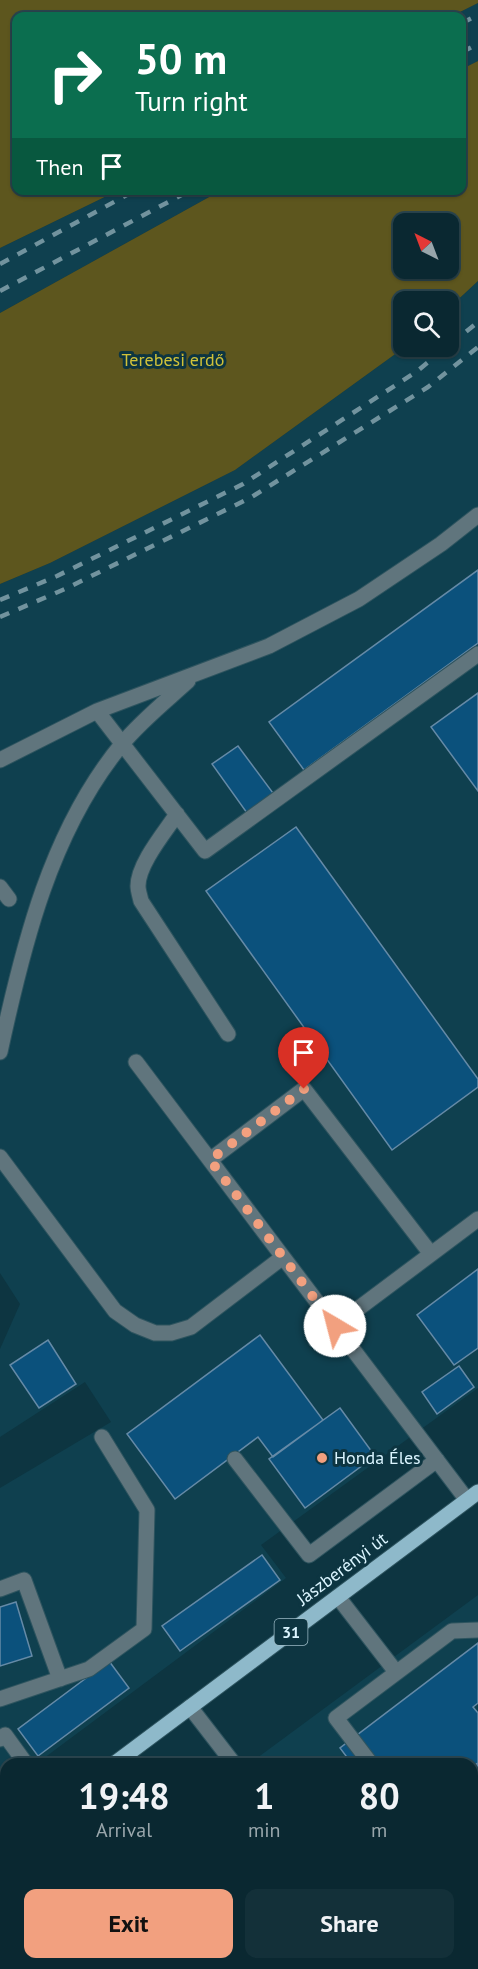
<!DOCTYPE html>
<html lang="en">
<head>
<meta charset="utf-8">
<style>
	:root { --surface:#0a2831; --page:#133039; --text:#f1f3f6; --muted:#99a6ab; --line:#2a444d; --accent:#f2a07f }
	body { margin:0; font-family:"PT Sans",sans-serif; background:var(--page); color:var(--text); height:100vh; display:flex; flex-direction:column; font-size:22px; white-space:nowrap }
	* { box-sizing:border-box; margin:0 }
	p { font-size:20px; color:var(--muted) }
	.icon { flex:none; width:33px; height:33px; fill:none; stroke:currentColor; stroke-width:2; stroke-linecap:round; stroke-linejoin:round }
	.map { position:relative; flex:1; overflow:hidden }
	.panel { position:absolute; left:0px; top:1758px; width:478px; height:212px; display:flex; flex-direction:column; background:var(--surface); border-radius:18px 18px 0 0; box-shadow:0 2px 4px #0004,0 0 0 2px var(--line) }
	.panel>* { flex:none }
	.hud { position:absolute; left:12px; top:12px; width:454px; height:183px; border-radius:12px; box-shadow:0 2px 4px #0004,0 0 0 2px var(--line); background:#0b6e4f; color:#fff; overflow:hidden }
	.needle { width:39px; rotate:318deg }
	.controls { position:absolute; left:393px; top:213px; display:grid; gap:12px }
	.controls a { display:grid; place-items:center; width:66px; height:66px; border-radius:12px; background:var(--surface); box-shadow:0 2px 4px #0004,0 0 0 2px var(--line); font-size:30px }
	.pin { position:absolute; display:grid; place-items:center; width:51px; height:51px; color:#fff; margin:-62px -26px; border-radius:50% 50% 50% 0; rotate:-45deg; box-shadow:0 0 6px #0007 }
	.pin .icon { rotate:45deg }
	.me { position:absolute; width:66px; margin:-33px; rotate:323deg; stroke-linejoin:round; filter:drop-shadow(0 0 4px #0008) }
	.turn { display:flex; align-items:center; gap:21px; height:126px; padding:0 24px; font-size:27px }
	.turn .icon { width:78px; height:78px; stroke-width:2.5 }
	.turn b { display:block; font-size:42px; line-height:51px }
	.then { display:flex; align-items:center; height:57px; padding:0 24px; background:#0003; gap:12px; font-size:22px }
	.eta { display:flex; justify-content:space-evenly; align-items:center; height:102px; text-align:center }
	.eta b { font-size:36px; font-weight:600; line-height:42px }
	.primary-button { display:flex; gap:12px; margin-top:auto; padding:12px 24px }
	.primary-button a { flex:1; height:69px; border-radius:12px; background:var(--accent); color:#111; font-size:24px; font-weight:600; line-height:69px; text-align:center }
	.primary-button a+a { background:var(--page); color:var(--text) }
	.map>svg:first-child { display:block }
</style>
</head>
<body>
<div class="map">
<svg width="478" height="1969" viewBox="0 0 478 1969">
	<rect width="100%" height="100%" fill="#0d3541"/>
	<path fill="#0f404f" d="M478 3V61L462 69V16H452Z
		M117 191H220L0 313V248Z
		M478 281V1388L261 1545 286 1578 36 1764H6V1786L0 1791V1488L111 1422 85 1382 0 1437V1349L20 1304 0 1273V584L50 563 235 470 405 347 448 346 449 308Z
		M478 1595V1969H0V1948L6 1943V1964H472V1764H249Z"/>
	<path fill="#5d561e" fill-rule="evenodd" d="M0 0H478V3L452 16H16V190L117 191 0 248Z
		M478 61V281L449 308 448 302H404V346L405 347 235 470 50 563 0 584V313L220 191 462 190V69ZM404 224H448V268H404Z"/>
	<path fill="#0b517c" stroke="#658aa7" stroke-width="1.5" d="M478 570V643L304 770 269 722Z
		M478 693V791L431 727Z
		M238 746 273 793 247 813 212 764Z
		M296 827 478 1079V1087L392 1150 206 891Z
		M478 1269V1348L454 1365 417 1315Z
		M260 1335 323 1420 273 1457 258 1437 175 1499 127 1434Z
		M48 1340 76 1384 39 1408 10 1365Z
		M459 1366 474 1387 437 1414 422 1392Z
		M340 1408 375 1456 305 1508 269 1459Z
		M262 1555 280 1580 180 1651 162 1626Z
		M16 1602 32 1656 0 1666V1607Z
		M478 1643V1703L473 1707 478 1713V1765L472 1769V1764H403L399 1759 393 1764H352L340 1748Z
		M109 1661 129 1688 38 1756 18 1729Z
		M478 1763V1817L472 1821V1767Z
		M290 1964H306L299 1969H294Z"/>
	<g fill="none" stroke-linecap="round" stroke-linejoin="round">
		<g stroke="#2e545f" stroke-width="17">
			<path id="minor" d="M97 711 205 851 478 654
				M0 760 97 711 269 646 359 599 441 544 478 515
				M177 814C165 832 138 864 138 886 138 891 140 896 141 901L228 1034
				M0 887 9 899
				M0 1052C23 945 51 830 122 744 141 721 166 701 188 681
				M136 1062 283 1257
				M0 1157 115 1311 135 1325 155 1333H171L191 1327 283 1257 467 1500
				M210 1160 304 1089 431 1254
				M335 1326 478 1219
				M235 1459 309 1555 437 1460
				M0 1589 24 1580 60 1679
				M338 1597 396 1672
				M0 1699 89 1669 144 1629 147 1510 102 1437
				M190 1707 234 1764
				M0 1739 5 1735 26 1764
				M371 1764 336 1718 452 1631 478 1630
				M472 1861 478 1857
				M472 1876 478 1877
				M472 1929H478
				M84 1964 90 1969
				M331 1969 338 1964"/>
		</g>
		<g stroke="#2e545f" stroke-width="17">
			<path id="major" d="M114 1764 478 1492
				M0 1849 6 1845"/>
		</g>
		<use href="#minor" stroke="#60757d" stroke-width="15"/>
		<use href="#major" stroke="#8eb9ca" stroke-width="15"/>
		<path stroke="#72939e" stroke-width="4.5" stroke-dasharray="10 10" stroke-linecap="butt" d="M462 23 478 15
			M462 52 478 44
			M0 264 136 190
			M0 291 191 190
			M0 600 57 576 243 484 416 372 478 322
			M0 617 65 589 250 498 428 387 478 347"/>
	</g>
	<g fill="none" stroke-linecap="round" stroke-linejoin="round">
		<path stroke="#f2a07f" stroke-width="10" stroke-dasharray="0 18" d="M304 1089 210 1160 335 1326"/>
	</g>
	<circle fill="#f2a07f" stroke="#0d3541" stroke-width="2" cx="322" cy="1458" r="6"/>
	<g text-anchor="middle" stroke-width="6" stroke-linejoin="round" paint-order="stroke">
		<rect fill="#0d3541" stroke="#9dbbc6" stroke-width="1.5" x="274.5" y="1619" width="33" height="26" rx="4.5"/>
		<g font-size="16" font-weight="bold" fill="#dbf5ff">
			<text x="291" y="1638">31</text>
		</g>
		<g font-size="18" fill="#d1c239" stroke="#0d3541">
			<text x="173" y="366">Terebesi erdő</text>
		</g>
		<g font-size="18" fill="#dbf5ff" stroke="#0d3541" text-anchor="start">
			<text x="334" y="1464">Honda Éles</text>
		</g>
		<g font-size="18" fill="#dbf5ff" stroke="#0d3541">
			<text transform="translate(342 1569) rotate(-37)" y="6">Jászberényi út</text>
		</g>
	</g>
</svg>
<div class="controls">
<a><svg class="needle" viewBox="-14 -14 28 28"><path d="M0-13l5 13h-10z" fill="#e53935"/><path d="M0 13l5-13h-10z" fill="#99a6ab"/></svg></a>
<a><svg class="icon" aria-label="search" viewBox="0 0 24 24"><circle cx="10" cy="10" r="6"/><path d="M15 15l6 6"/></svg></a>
</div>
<div class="pin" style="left:304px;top:1089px;background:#d93025"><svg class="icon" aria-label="arrive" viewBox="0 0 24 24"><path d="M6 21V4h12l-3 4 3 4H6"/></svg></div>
<svg class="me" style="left:335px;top:1326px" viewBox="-20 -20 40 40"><circle r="19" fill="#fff"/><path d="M0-13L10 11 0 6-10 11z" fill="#f2a07f"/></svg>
<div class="hud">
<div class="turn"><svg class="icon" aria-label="right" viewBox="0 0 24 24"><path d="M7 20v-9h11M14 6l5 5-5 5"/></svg><div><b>50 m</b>Turn right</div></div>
<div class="then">Then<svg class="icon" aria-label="arrive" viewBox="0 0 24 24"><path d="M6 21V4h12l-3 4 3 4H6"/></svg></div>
</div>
<section class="panel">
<div class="eta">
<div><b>19:48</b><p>Arrival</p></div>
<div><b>1</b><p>min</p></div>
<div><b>80</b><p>m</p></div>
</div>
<div class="primary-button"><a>Exit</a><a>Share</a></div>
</section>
</div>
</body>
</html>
